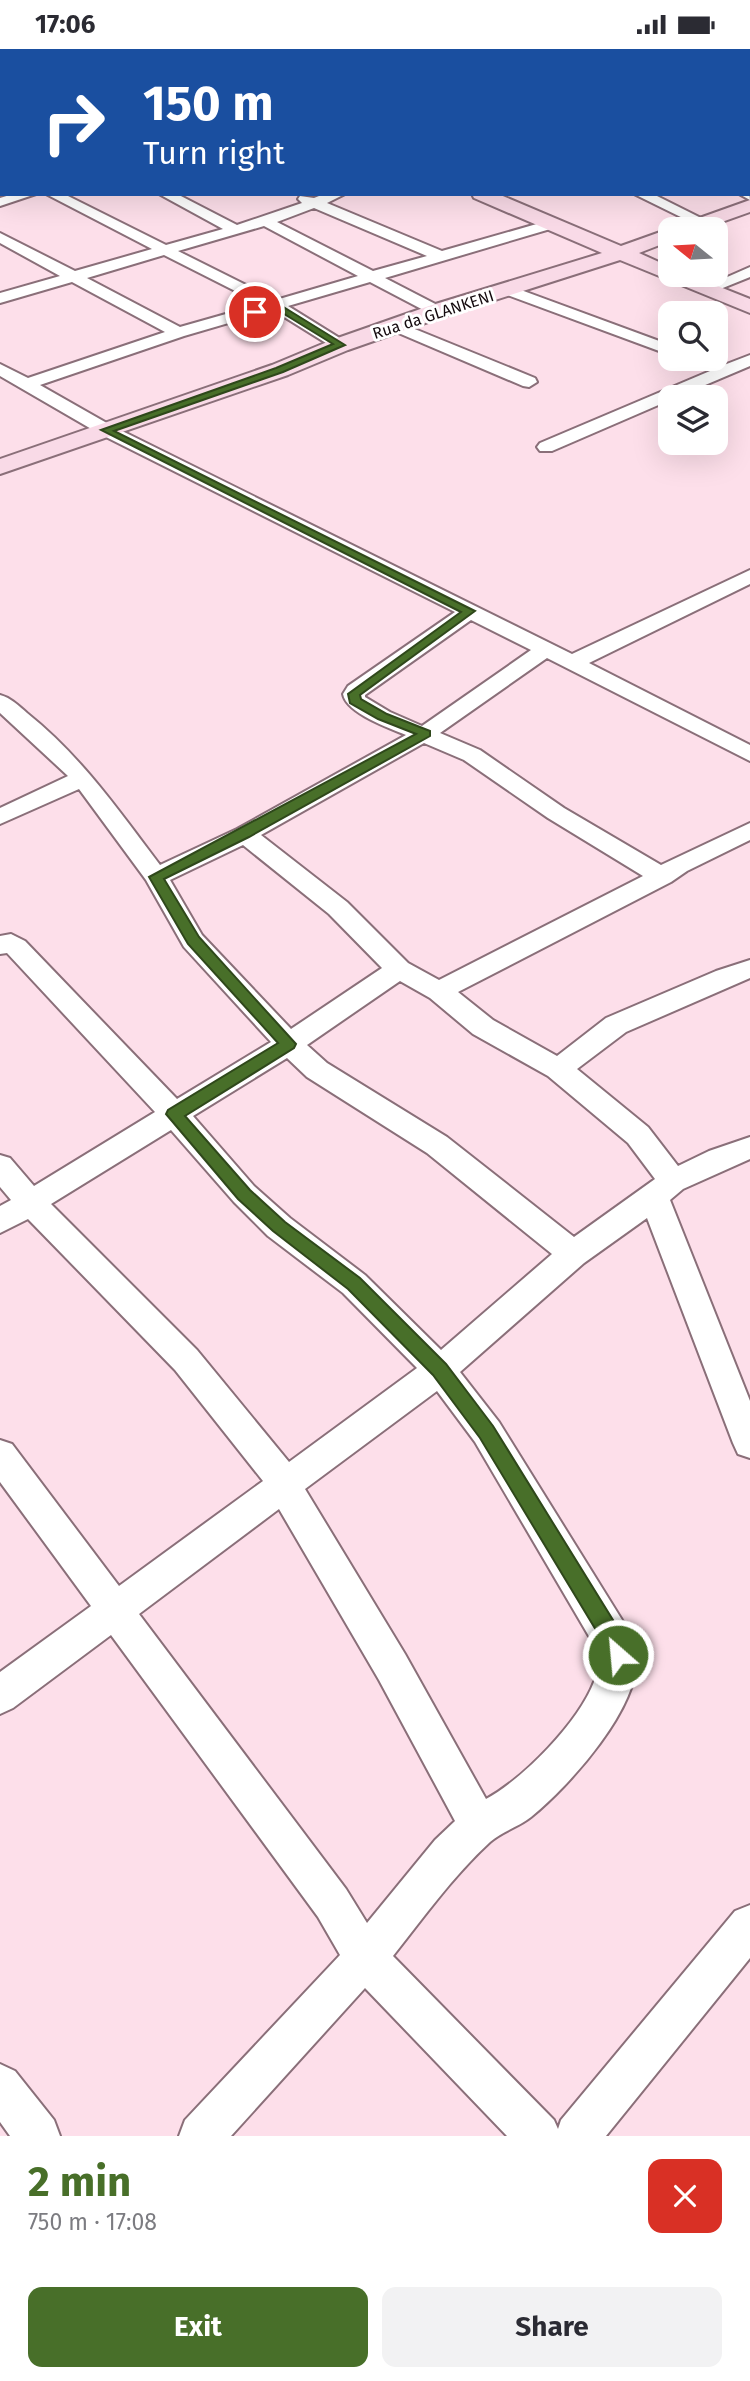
<!DOCTYPE html>
<html lang="en">
<head>
<meta charset="utf-8">
<style>
	:root { --surface:#fff; --page:#f2f2f3; --text:#2b2b33; --muted:#7c7c81; --accent:#486f29 }
	body { margin:0; font-family:"Fira Sans",sans-serif; background:var(--page); color:var(--text); height:100vh; display:flex; flex-direction:column; font-size:26px; white-space:nowrap }
	* { box-sizing:border-box; margin:0 }
	p { font-size:23px; color:var(--muted) }
	.icon { flex:none; width:38px; height:38px; fill:none; stroke:currentColor; stroke-width:2; stroke-linecap:round; stroke-linejoin:round }
	.map { position:relative; height:2087px; overflow:hidden }
	.sheet { display:flex; flex-direction:column; background:var(--surface); flex:1 }
	.sheet>* { flex:none }
	.top-card { position:absolute; left:0px; top:0px; width:751px; height:147px; box-shadow:0 7px 28px #0002; background:#1a4fa0; color:#fff; overflow:hidden }
	.needle { width:46px; rotate:288deg }
	.buttons { position:absolute; left:658px; top:168px; display:grid; gap:14px }
	.buttons a { display:grid; place-items:center; width:70px; height:70px; border-radius:14px; background:var(--surface); box-shadow:0 7px 28px #0002; font-size:35px }
	.pin { position:absolute; display:grid; place-items:center; width:60px; height:60px; color:#fff; margin:-30px; border:4px solid #fff; border-radius:50%; box-shadow:0 2px 7px #0007 }
	.me { position:absolute; width:77px; margin:-38px; rotate:333deg; stroke-linejoin:round; filter:drop-shadow(0 0 5px #0008) }
	.turn { display:flex; align-items:center; gap:24px; height:147px; padding:0 28px; font-size:32px }
	.turn .icon { width:91px; height:91px; stroke-width:2.5 }
	.turn b { display:block; font-size:49px; line-height:60px }
	.round { display:grid; place-items:center; flex:none; width:74px; height:74px; border-radius:14px; background:var(--page) }
	.summary { display:flex; align-items:center; justify-content:space-between; height:119px; padding:0 28px }
	h1 { font-size:42px; font-weight:700; line-height:52px; color:var(--accent) }
	.button { display:flex; gap:14px; margin-top:auto; padding:14px 28px }
	.button a { flex:1; height:80px; border-radius:14px; background:var(--accent); color:#fff; font-size:28px; font-weight:700; line-height:80px; text-align:center }
	.button a+a { background:var(--page); color:var(--text) }
	.status { display:flex; justify-content:space-between; align-items:center; height:49px; padding:0 35px; background:var(--surface); direction:ltr }
	.status svg { height:19px; fill:currentColor }
	.map>svg:first-child { display:block }
</style>
</head>
<body>
<div class="status"><b>17:06</b><svg viewBox="0 0 49 12"><path d="M0 12V9h3v3zM5 12V6h3v6zM10 12V3h3v9zM15 12V0h3v12zM26 1h20v11H26zM47 4h2v5h-2z"/></svg></div>
<div class="map">
<svg width="750" height="2087" viewBox="0 0 750 2087">
	<rect width="100%" height="100%" fill="#fddfea"/>
	<g fill="none" stroke-linecap="round" stroke-linejoin="round">
		<g stroke="#8a6f79" stroke-width="4">
			<path id="street" d="M306 0H322L304 2Z
				M351 0H365L367 2H352Z
				M453 0H468L470 2H454Z
				M557 0H574L555 2Z
				M631 0H647L649 2H632Z
				M0 30 2 31V39L0 38Z
				M749 31 750 32V40L749 39Z
				M0 58H2V66H0Z
				M2 90V98L0 99V91Z
				M749 142 750 151 739 145H749Z
				M13 145H36L0 157V149Z
				M46 145H64L166 196 223 180 159 145H177L237 176 302 154 298 150 300 147 314 149 324 145H345L327 154 442 202 547 172H557V178L385 229 443 259 445 262 443 265H431L370 233 288 257 346 293 348 296 346 299H334L273 261 184 287 40 336 112 377 572 605 750 521V535L589 614 750 696V712L547 609 440 684 480 701 564 759 661 816 750 774V791L687 822 671 833 458 943 493 971 557 1007 606 969 716 922 750 911V929L626 983 577 1020 648 1078 678 1117 709 1102 750 1088V1110L683 1140 670 1151 750 1352V1409L738 1405 733 1394 647 1169 584 1214 460 1323 499 1373 627 1579C630 1587 635 1596 636 1605 642 1657 569 1737 531 1768 519 1778 502 1782 490 1793 453 1827 424 1868 393 1907L554 2071 558 2080 561 2071 735 1862 750 1856V1909L606 2087H507L365 1939 231 2087H179L185 2071 340 1906 318 1868 111 1586 13 1659 0 1665V1623L91 1557 0 1433V1391L12 1395 119 1537 263 1432 175 1321 28 1170 0 1184V1157L11 1151 0 1138V1106L10 1109 34 1137 155 1063 7 904 0 905V887L11 885 25 892 177 1050 271 993 184 898 146 831 79 740 0 775V759L68 727 0 664V646C11 649 19 657 27 664 81 707 119 762 160 816L237 780 406 686C389 679 346 664 343 645L348 637 455 563 100 385 0 327V315L28 329 165 283 72 233 0 254V244L60 227 0 194V184L75 222 152 200ZM314 159 427 207 373 222 277 173ZM264 177 358 227 276 251 178 202ZM164 206 261 255 180 278 87 229ZM471 571 531 601 422 677 390 663 365 648V646ZM424 694 464 711 548 769 643 827 439 931 408 914 347 853 261 786ZM243 796 329 865 382 919 291 980 202 886 170 831ZM400 932 430 949 473 985 548 1027 628 1094 655 1130 574 1188 447 1088 327 1014 307 996ZM287 1009 307 1028 427 1104 552 1205 441 1301 365 1226 290 1169 254 1137 193 1067ZM171 1081 234 1153 268 1187 343 1244 417 1319 289 1413 197 1301 51 1155ZM437 1342 475 1393 600 1606C598 1615 597 1625 594 1633 578 1674 524 1729 486 1750L405 1605 305 1440ZM279 1460 379 1631 455 1772 435 1791 367 1874 346 1840 139 1565Z
				M634 145H653L709 173 707 176H697Z
				M750 218V228L708 245 700 240Z
				M507 236 670 296V306L502 244 499 241Z
				M395 272 535 329 537 333 529 338 523 337 389 280 387 277Z
				M750 306V317L677 348H670V351L552 402H540L537 398 540 394 710 322 687 313 685 310H707L724 316Z
				M0 2015 15 2022 54 2071 60 2087H10L0 2073Z"/>
		</g>
		<g stroke="#8a6f79" stroke-width="4">
			<path id="secondary" d="M127 0H147L148 2H128Z
				M472 145H498L621 197 750 151V163L702 180H670V192L639 204 670 218V226H690L750 250V264L620 211 445 267 348 301 288 326 0 425V410L272 316 332 291 429 257 602 204 474 149Z"/>
		</g>
		<use href="#street" fill="#fff" fill-rule="evenodd"/>
		<use href="#secondary" fill="#f9dae7" fill-rule="evenodd"/>
	</g>
	<path fill="#486f29" stroke="#2f481b" stroke-width="2" d="M277 254 345 296 283 323 114 382 475 562 360 646 361 650 387 665 430 682V687L249 788 164 830 199 888 296 995 294 999 185 1067 250 1141 285 1173 360 1229 446 1315 493 1377 621 1584 629 1606 626 1613 618 1616 611 1613 605 1596 480 1389 433 1326 348 1240 273 1182 238 1150 166 1065 168 1061 278 994 188 895 149 828 416 685 378 670 350 654 348 645 461 563 101 381 276 319 333 295 276 260 255 265 251 263Z"/>
	<g text-anchor="middle" stroke-width="6" stroke-linejoin="round" paint-order="stroke">
		<g font-size="16" fill="#13090d" stroke="#fff">
			<text transform="translate(433 265) rotate(-18)" y="6">Rua da GLANKENI</text>
		</g>
	</g>
</svg>
<div class="buttons">
<a><svg class="needle" viewBox="-14 -14 28 28"><path d="M0-13l5 13h-10z" fill="#e53935"/><path d="M0 13l5-13h-10z" fill="#7c7c81"/></svg></a>
<a><svg class="icon" aria-label="search" viewBox="0 0 24 24"><circle cx="10" cy="10" r="6"/><path d="M15 15l6 6"/></svg></a>
<a><svg class="icon" aria-label="layers" viewBox="0 0 24 24"><path d="M12 4l9 5-9 5-9-5zM3 14l9 5 9-5"/></svg></a>
</div>
<div class="pin" style="left:255px;top:263px;background:#d93025"><svg class="icon" aria-label="arrive" viewBox="0 0 24 24"><path d="M6 21V4h12l-3 4 3 4H6"/></svg></div>
<svg class="me" style="left:618px;top:1606px" viewBox="-20 -20 40 40"><circle r="17" fill="#486f29" stroke="#fff" stroke-width="3"/><path d="M0-11L8 9 0 5-8 9z" fill="#fff"/></svg>
<div class="top-card">
<div class="turn"><svg class="icon" aria-label="right" viewBox="0 0 24 24"><path d="M7 20v-9h11M14 6l5 5-5 5"/></svg><div><b>150 m</b>Turn right</div></div>
</div>
</div>
<section class="sheet">
<div class="summary"><div><h1>2 min</h1><p>750 m · 17:08</p></div><a class="round" style="background:#d93025;color:#fff"><svg class="icon" aria-label="close" viewBox="0 0 24 24"><path d="M6 6l12 12M18 6L6 18"/></svg></a></div>
<div class="button"><a>Exit</a><a>Share</a></div>
</section>
</body>
</html>
